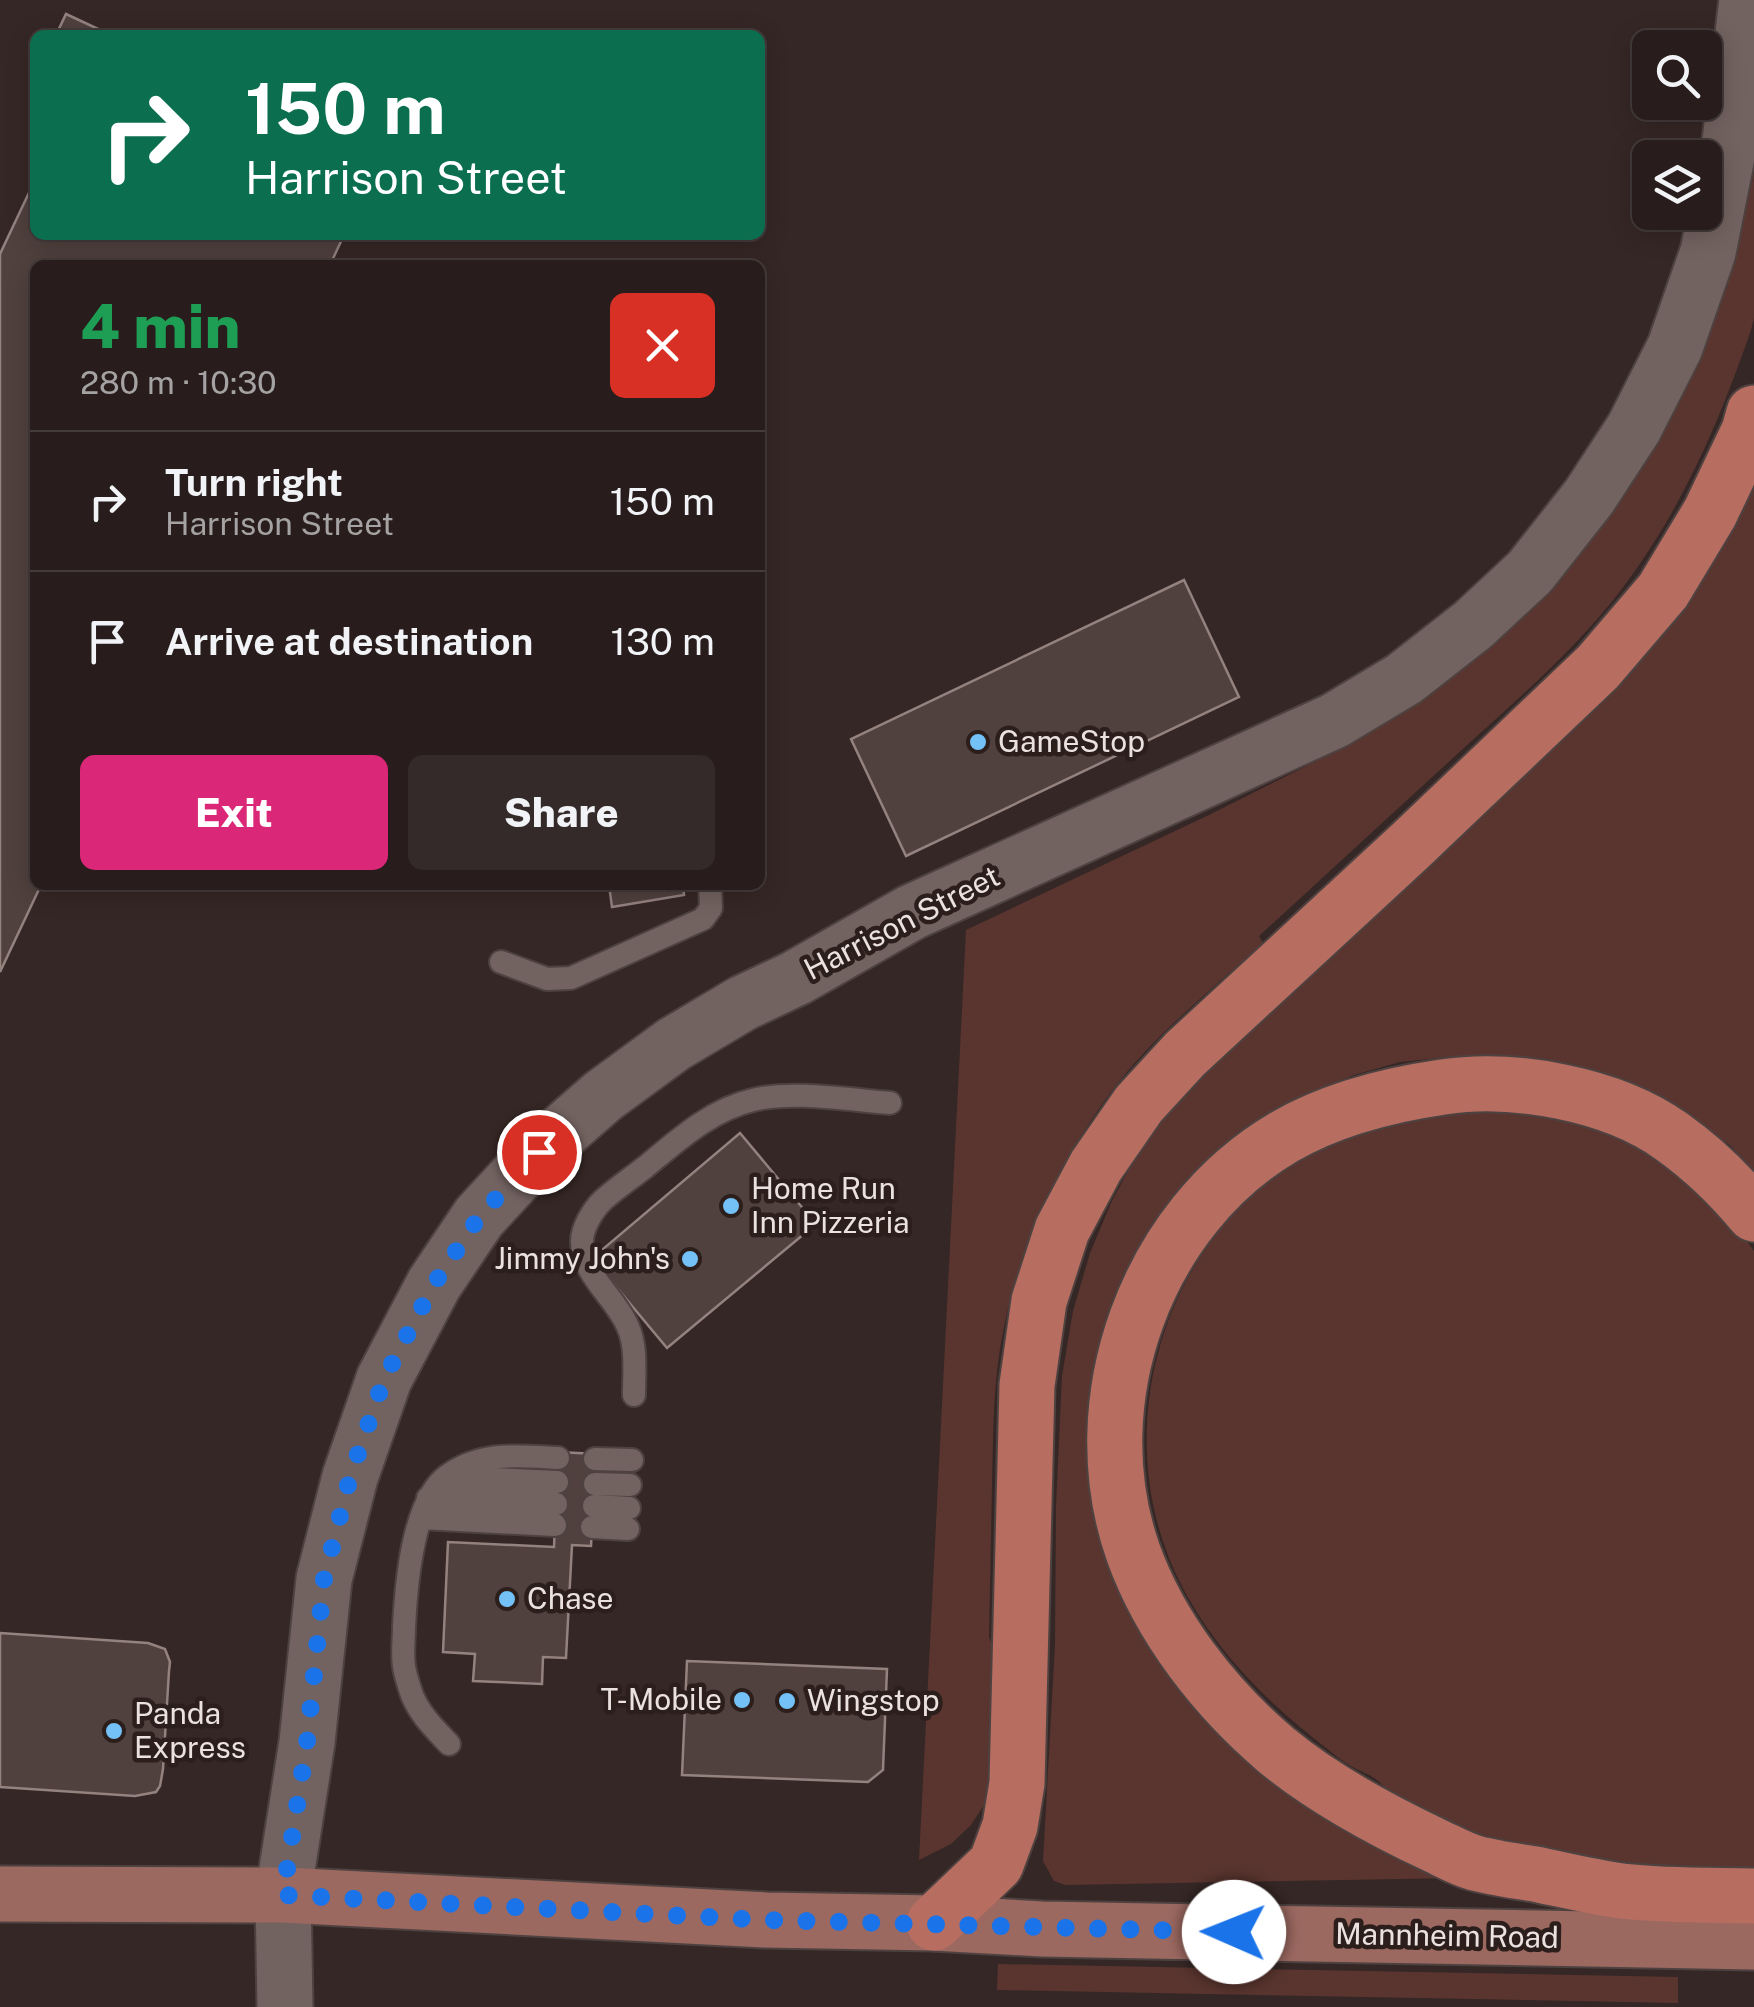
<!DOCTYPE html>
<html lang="en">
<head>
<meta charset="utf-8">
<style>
	:root { --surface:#281d1c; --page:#342a29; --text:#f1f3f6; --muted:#a5a2a3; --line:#443b3b; --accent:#db2777 }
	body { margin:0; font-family:"Public Sans",sans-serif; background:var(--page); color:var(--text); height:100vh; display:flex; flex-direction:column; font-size:38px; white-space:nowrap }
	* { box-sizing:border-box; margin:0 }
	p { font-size:32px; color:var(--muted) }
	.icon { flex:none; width:55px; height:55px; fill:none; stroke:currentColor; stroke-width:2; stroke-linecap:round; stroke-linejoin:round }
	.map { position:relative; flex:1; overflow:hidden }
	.drawer { position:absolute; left:30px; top:260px; width:735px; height:630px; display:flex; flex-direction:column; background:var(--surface); border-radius:15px; box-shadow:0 5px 25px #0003,0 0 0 2px var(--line) }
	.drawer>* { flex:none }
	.hud { position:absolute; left:30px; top:30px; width:735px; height:210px; border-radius:15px; box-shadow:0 5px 25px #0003,0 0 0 2px var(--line); background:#0b6e4f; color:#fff; overflow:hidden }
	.buttons { position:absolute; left:1632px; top:30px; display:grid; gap:20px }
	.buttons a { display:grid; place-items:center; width:90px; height:90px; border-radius:15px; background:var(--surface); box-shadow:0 5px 25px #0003,0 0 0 2px var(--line); font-size:50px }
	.pin { position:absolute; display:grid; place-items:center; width:85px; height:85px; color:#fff; margin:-42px; border:5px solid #fff; border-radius:50%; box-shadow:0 2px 10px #0007 }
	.me { position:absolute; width:110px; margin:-55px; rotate:271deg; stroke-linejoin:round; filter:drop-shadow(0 0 8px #0008) }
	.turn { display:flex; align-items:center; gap:35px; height:210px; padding:0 50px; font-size:45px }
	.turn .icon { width:130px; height:130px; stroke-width:2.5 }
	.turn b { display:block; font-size:70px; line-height:85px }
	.round { display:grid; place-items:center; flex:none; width:105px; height:105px; border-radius:15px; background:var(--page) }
	.head { display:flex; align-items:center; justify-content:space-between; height:170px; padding:0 50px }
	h1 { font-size:60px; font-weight:800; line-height:75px; color:#1e9e55 }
	.cta { display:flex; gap:20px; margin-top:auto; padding:20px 50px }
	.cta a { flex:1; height:115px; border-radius:15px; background:var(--accent); color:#fff; font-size:40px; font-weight:800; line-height:115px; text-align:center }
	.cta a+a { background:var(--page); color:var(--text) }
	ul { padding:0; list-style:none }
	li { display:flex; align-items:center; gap:30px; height:140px; padding:0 50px; border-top:2px solid var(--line) }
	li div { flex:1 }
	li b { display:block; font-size:38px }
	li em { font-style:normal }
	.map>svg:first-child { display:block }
</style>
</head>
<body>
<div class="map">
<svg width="1754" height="2007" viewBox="0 0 1754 2007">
	<rect width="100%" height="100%" fill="#352725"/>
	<path fill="#5a352f" d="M1754 173V319L1750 333C1718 425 1681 511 1621 590 1577 648 1520 697 1466 746 1397 809 1328 873 1259 936L1263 943C1211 990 1153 1036 1111 1092 1052 1172 1011 1264 998 1363 993 1403 993 1444 992 1485 991 1536 990 1586 989 1637L996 1655 993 1776 986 1802 971 1825 951 1844 919 1860 966 930 1209 815 1362 738 1422 700 1478 657 1507 631 1598 529 1646 461 1669 421 1690 380 1727 287Z
		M1754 478V1171L1730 1145 1692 1119 1600 1073 1554 1061 1502 1057H1449L1400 1062 1354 1075 1303 1096 1254 1127 1167 1212 1123 1590 1458 1878 1065 1885 1054 1881 1043 1861 1055 1645 1056 1507 1062 1376 1073 1311 1090 1253 1111 1203 1136 1156 1171 1110Z
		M1544 1109C1573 1120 1605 1128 1633 1141 1675 1161 1728 1212 1754 1251V1872L1680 1871 1510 1849 1392 1798C1387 1792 1383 1784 1377 1780 1370 1774 1359 1771 1351 1766 1342 1761 1334 1754 1326 1748 1272 1706 1223 1659 1189 1599 1090 1428 1172 1196 1359 1130 1377 1124 1397 1113 1416 1110 1428 1109 1441 1110 1454 1110 1484 1110 1514 1110 1544 1109Z
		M998 1964 1678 1977V2003L997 1990Z"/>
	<path fill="#50413e" stroke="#94827f" stroke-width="2.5" d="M66 14 111 35H56Z
		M35 180V235H344L330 265H35V885H41L0 972V254Z
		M1184 580 1239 697 906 856 851 739Z
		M609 885H683L684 895 612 907Z
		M740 1133 816 1224 667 1348 602 1270 603 1249Z
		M558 1452 596 1454 591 1546 572 1545 566 1658 543 1657 542 1684 473 1681 475 1654 443 1652 448 1542 554 1547Z
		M0 1633 148 1643 165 1649 170 1662 169 1671 163 1769 160 1786 156 1792 135 1796 0 1787Z
		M687 1661 887 1669 883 1770 868 1782 682 1775Z"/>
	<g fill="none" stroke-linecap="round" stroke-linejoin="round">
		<g stroke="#4e4240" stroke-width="26">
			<path id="service" d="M501 962 547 979 571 978 703 919 711 908 710 885
				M634 1395C634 1373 637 1347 628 1327 616 1297 582 1276 582 1241 582 1228 593 1210 602 1201 615 1189 630 1179 644 1168 677 1141 710 1110 753 1100 791 1090 850 1100 890 1103
				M595 1459 632 1460
				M448 1477 557 1482
				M595 1484 630 1485
				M428 1498 556 1504
				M594 1506 629 1508
				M422 1518 555 1525
				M592 1527 628 1529
				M449 1744C435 1729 420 1715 412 1695 409 1686 405 1675 404 1666 402 1654 404 1640 404 1627 406 1587 412 1502 447 1476 481 1451 518 1456 558 1458"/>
		</g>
		<g stroke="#4e4240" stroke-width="59">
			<path id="secondary" d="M285 2007 283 1895 307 1742 324 1579 350 1477 384 1379 434 1284 479 1217 539 1152 603 1096 674 1044 743 1003 796 978 912 912 1334 721 1404 679 1473 625 1530 572 1589 497 1634 428 1675 347 1708 252 1730 141 1747 0"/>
		</g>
		<g stroke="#4e4240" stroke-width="59">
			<path id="primary" d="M0 1894 283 1895 766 1920 934 1923 1042 1929 1754 1942"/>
		</g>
		<g stroke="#4e4240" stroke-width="59">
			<path id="motorway" d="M1754 1214C1730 1185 1702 1158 1671 1136 1612 1094 1513 1076 1443 1087 1388 1095 1332 1109 1284 1137 1146 1218 1080 1401 1133 1552 1160 1628 1215 1698 1276 1750 1323 1789 1379 1819 1434 1845 1447 1851 1461 1859 1475 1863 1494 1868 1515 1871 1535 1874 1564 1880 1593 1887 1622 1891 1666 1896 1710 1895 1754 1896
				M934 1923 996 1864 1010 1826 1017 1783 1027 1385 1039 1301 1062 1230 1096 1166 1139 1104 1185 1054 1409 847 1598 667 1663 591 1710 513 1749 431 1754 413"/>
		</g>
		<use href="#service" stroke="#736360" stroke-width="22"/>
		<use href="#secondary" stroke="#736360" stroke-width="55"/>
		<use href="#primary" stroke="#9c6961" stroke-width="55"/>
		<use href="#motorway" stroke="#b86d61" stroke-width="55"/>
	</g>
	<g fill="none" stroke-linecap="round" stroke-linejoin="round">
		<path stroke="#1a73e8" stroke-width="18" stroke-dasharray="0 32.4" d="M539 1152 479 1217 434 1284 384 1379 350 1477 324 1579 307 1742 283 1895 766 1920 1234 1932"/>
	</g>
	<g fill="#73c1f6" stroke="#2b1e1b" stroke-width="4">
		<circle cx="978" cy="742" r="10"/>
		<circle cx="731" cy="1206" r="10"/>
		<circle cx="690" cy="1259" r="10"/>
		<circle cx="507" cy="1599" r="10"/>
		<circle cx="742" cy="1700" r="10"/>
		<circle cx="787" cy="1701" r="10"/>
		<circle cx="114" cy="1731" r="10"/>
	</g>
	<g text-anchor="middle" stroke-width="9" stroke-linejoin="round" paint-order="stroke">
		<g font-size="30" fill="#ebe2e0" stroke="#2b1e1b" text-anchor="start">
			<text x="998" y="752">GameStop</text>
			<text x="751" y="1199">Home Run<tspan x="751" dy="34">Inn Pizzeria</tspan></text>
			<text x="670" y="1269" text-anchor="end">Jimmy John's</text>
			<text x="527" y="1609">Chase</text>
			<text x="722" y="1710" text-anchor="end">T-Mobile</text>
			<text x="807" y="1711">Wingstop</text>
			<text x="134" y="1724">Panda<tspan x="134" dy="34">Express</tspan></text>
		</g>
		<g font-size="30" fill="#ebe2e0" stroke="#2b1e1b">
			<text transform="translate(902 923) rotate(-27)" y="10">Harrison Street</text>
			<text transform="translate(1447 1936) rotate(1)" y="10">Mannheim Road</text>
		</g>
	</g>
</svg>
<div class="buttons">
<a><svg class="icon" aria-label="search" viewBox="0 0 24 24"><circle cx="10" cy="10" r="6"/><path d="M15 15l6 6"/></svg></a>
<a><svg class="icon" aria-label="layers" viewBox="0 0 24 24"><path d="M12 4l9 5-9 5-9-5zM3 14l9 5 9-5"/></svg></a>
</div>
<div class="pin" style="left:539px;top:1152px;background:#d93025"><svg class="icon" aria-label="arrive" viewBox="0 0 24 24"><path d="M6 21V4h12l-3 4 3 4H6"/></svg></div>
<svg class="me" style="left:1234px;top:1932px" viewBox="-20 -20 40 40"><circle r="19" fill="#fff"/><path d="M0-13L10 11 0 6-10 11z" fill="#1a73e8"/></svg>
<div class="hud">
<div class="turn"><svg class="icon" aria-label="right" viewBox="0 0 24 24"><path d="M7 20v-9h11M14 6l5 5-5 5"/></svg><div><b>150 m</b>Harrison Street</div></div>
</div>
<section class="drawer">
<div class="head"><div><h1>4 min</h1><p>280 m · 10:30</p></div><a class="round" style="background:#d93025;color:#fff"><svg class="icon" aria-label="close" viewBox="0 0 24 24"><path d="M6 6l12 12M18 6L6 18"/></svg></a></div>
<ul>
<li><svg class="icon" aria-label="right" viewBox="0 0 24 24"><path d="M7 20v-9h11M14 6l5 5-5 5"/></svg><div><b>Turn right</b><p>Harrison Street</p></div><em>150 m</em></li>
<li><svg class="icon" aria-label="arrive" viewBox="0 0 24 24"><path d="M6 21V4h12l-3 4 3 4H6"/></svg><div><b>Arrive at destination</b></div><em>130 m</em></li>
</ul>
<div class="cta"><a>Exit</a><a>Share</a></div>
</section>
</div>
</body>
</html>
